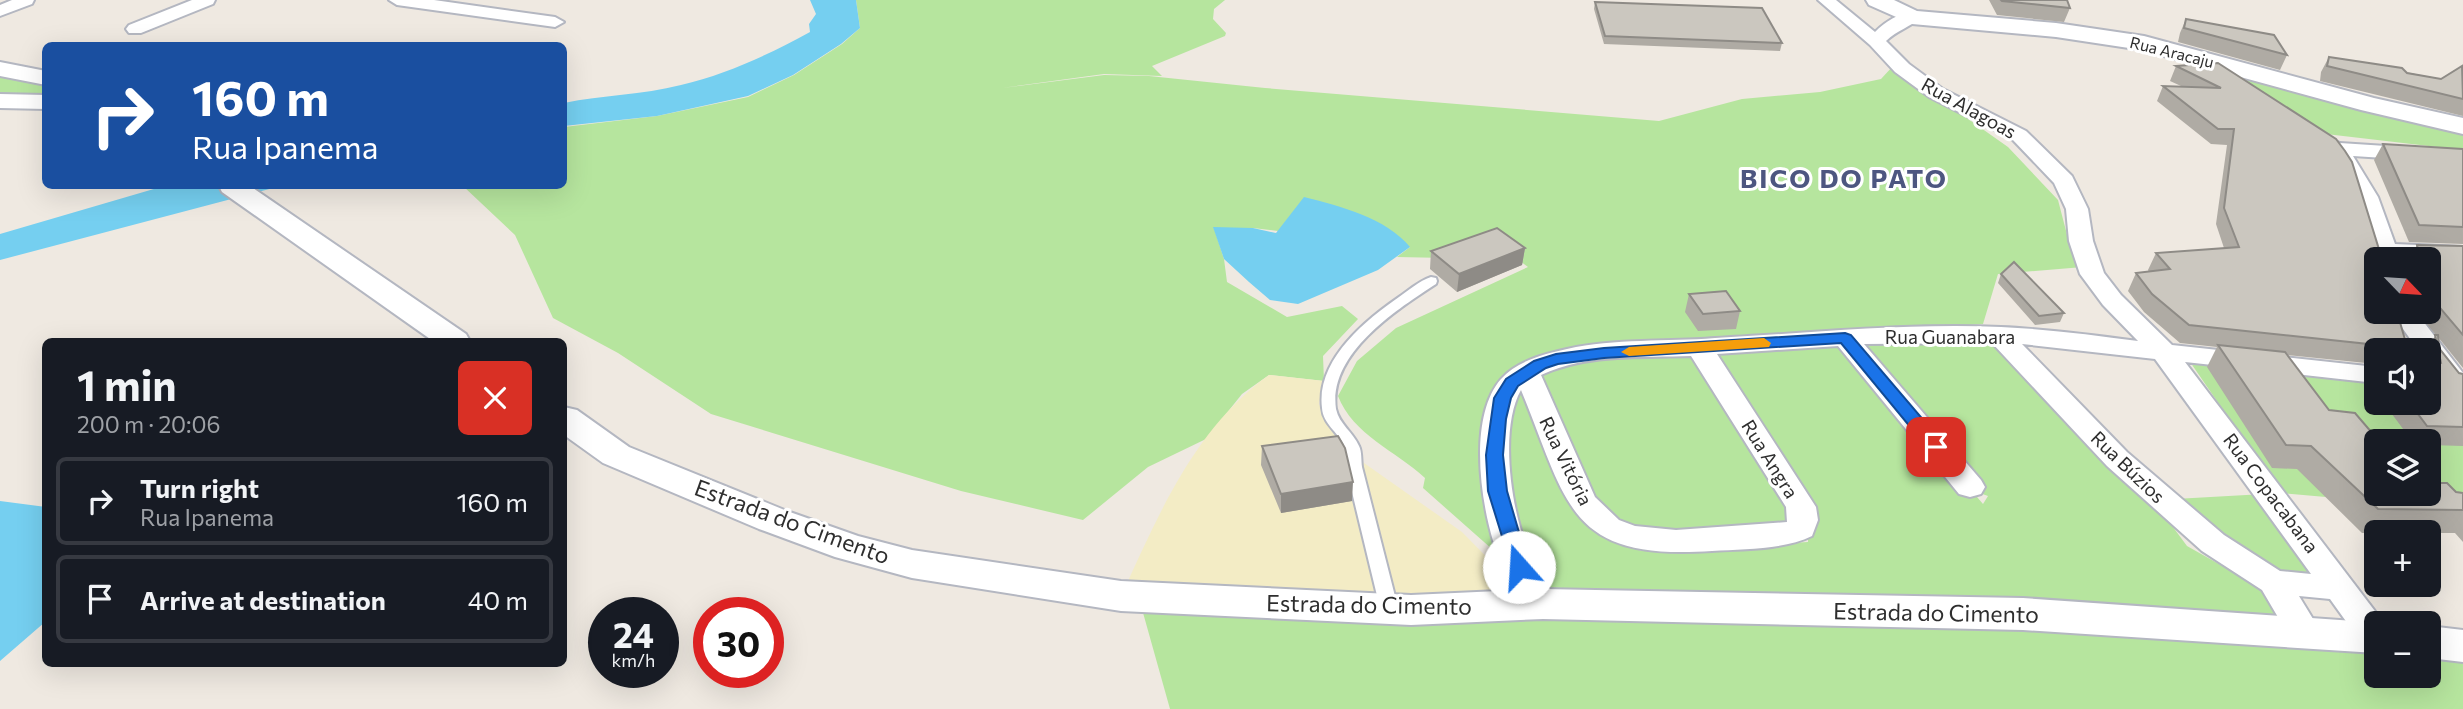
<!DOCTYPE html>
<html lang="en">
<head>
<meta charset="utf-8">
<style>
	:root { --surface:#171b24; --page:#20242c; --text:#f1f3f6; --muted:#9ea1a6; --line:#363941 }
	body { margin:0; font-family:Commissioner,sans-serif; background:var(--page); color:var(--text); height:100vh; display:flex; flex-direction:column; font-size:26px; white-space:nowrap }
	* { box-sizing:border-box; margin:0 }
	p { font-size:23px; color:var(--muted) }
	.icon { flex:none; width:38px; height:38px; fill:none; stroke:currentColor; stroke-width:2; stroke-linecap:round; stroke-linejoin:round }
	.map { position:relative; flex:1; overflow:hidden }
	.details { position:absolute; left:42px; top:338px; width:525px; height:329px; display:flex; flex-direction:column; background:var(--surface); border-radius:10px; box-shadow:0 7px 28px #0002 }
	.details>* { flex:none }
	.guide { position:absolute; left:42px; top:42px; width:525px; height:147px; border-radius:10px; box-shadow:0 7px 28px #0002; background:#1a4fa0; color:#fff; overflow:hidden }
	.needle { width:46px; rotate:115deg }
	.buttons { position:absolute; left:2364px; top:247px; display:grid; gap:14px }
	.buttons a { display:grid; place-items:center; width:77px; height:77px; border-radius:10px; background:var(--surface); box-shadow:0 7px 28px #0002; font-size:35px }
	.speed { position:absolute; left:588px; top:597px; display:flex; gap:14px; font-size:35px; font-weight:700; text-align:center }
	.speed>* { display:grid; place-content:center; width:91px; height:91px; border-radius:50%; background:var(--surface); box-shadow:0 7px 28px #0002; line-height:1 }
	.speed small { font-size:18px; font-weight:400 }
	.speed .limit { border:10px solid #d22; background:#fff; color:#111 }
	.pin { position:absolute; display:grid; place-items:center; width:60px; height:60px; color:#fff; margin:-30px; border-radius:14px; box-shadow:0 4px 10px #0006 }
	.me { position:absolute; width:77px; margin:-38px; rotate:341deg; stroke-linejoin:round; filter:drop-shadow(0 0 5px #0008) }
	.turn { display:flex; align-items:center; gap:24px; height:147px; padding:0 35px; font-size:32px }
	.turn .icon { width:91px; height:91px; stroke-width:2.5 }
	.turn b { display:block; font-size:49px; line-height:60px }
	.round { display:grid; place-items:center; flex:none; width:74px; height:74px; border-radius:10px; background:var(--page) }
	.head { display:flex; align-items:center; justify-content:space-between; height:119px; padding:0 35px }
	h1 { font-size:42px; font-weight:700; line-height:52px }
	ul { padding:0; list-style:none }
	li { display:flex; align-items:center; gap:21px; height:88px; margin:0 14px 10px; padding:0 21px; border:4px solid var(--line); border-radius:10px }
	li div { flex:1 }
	li b { display:block; font-size:26px }
	li em { font-style:normal }
	.map>svg:first-child { display:block }
</style>
</head>
<body>
<div class="map">
<svg width="2463" height="709" viewBox="0 0 2463 709">
	<rect width="100%" height="100%" fill="#efe9e1"/>
	<path fill="#b6e59e" fill-rule="evenodd" d="M856 0H1225L1214 9 1213 19 1226 33 1225 36 1152 66 1162 76 1104 74 1002 88 1104 75 1149 76 1265 88 1659 121 1742 99 1820 92 1881 79 1893 66 2008 147 2058 200 2071 250 2083 267 1998 274 1983 324 1576 352 1497 392 1510 565 1423 488 1425 478C1396 451 1353 435 1338 396L1357 361 1396 328 1528 267 1493 241 1447 258 1397 257 1410 247 1253 228H1214L1224 259 1227 282 1287 317 1342 306 1358 319 1323 356 1324 381 1269 375 1242 394 1206 439 1148 467 1083 520 961 491 711 414 618 353 553 318 515 235 463 186H564V127L657 116 748 97 794 75 842 44 860 28Z
		M2233 71 2463 130V150L2326 134 2293 116Z
		M0 76 45 86V97L0 96Z
		M1998 338 2164 515 2187 546 2311 616 1734 593 1544 592 1517 543 1503 425 1509 402 1525 387 1573 501 1604 538 1642 551 1808 542 1809 511 1705 350 1844 341 1983 504 1988 496 1977 492 1852 344Z
		M1696 351 1798 527 1680 537 1603 521 1533 373 1568 360Z
		M2186 356 2376 379V402H2429L2463 389V509L2280 493ZM2376 441H2429V494H2376Z
		M2264 494 2332 603 2231 538 2175 499Z
		M1140 602 1550 611 2042 628 2376 653V676H2429V657L2463 660V709H1170Z"/>
	<path fill="#f3ecc5" d="M1269 375 1324 381 1319 404 1347 451 1462 532 1528 599 1123 592C1159 513 1196 427 1269 375Z"/>
	<path fill="#75cff0" d="M810 0H856L860 28 841 44 793 75 748 96 657 116 564 126V103C602 95 642 95 681 85 727 74 768 55 810 32L809 24 816 14Z
		M164 186H281L0 260V234Z
		M1304 197C1340 206 1386 218 1410 247L1378 270 1298 304 1270 300 1249 282 1224 259 1213 227 1253 228 1276 233Z
		M0 501 46 507 45 622 0 661Z"/>
	<g fill="none" stroke-linecap="round" stroke-linejoin="round">
		<g stroke="#b4b7c1" stroke-width="4">
			<path id="service" d="M1431 277 1436 278 1437 281 1436 284C1396 310 1328 354 1336 409 1339 424 1353 432 1359 446 1362 452 1361 460 1362 467L1398 608 1395 613 1389 615 1383 613 1380 608 1346 467C1346 460 1346 452 1344 445 1338 432 1323 424 1322 408 1316 361 1364 321 1399 297 1409 290 1419 281 1431 277Z"/>
		</g>
		<g stroke="#b4b7c1" stroke-width="4">
			<path id="minor" d="M12 0H34L32 4 0 16V5Z
				M192 0H215L213 4 141 33H129L126 29 129 25Z
				M389 0H434L555 17 564 22 555 27 397 5Z
				M1818 0H1836L1875 32C1886 21 1903 10 1918 13L1921 17C1911 27 1897 30 1886 41L1909 64 1943 89 2026 131 2072 176 2088 209 2093 241 2104 273 2121 295 2172 345 2376 367V383L2185 362 2384 623H2376V648L2363 645 2330 599 2299 596 2321 632 2316 641 2304 645 2292 641 2262 590 2202 551 2107 466 1992 343 1864 344 1981 480 1985 487 1981 494 1970 497 1959 494 1838 346 1717 354 1816 507 1818 520 1812 536C1783 550 1744 549 1712 551 1567 561 1568 504 1521 390 1497 432 1513 527 1536 568 1543 581 1552 591 1559 604L1555 613 1543 616 1531 613C1522 598 1511 583 1503 568 1482 522 1465 420 1501 379 1517 361 1544 354 1567 349 1615 338 1667 342 1715 338 1810 333 1906 323 2001 327 2047 329 2093 335 2138 341L2103 305 2080 274 2069 241 2066 209 2054 183 2012 139 1929 97 1895 72 1870 45ZM2022 344 2155 359 2311 574 2280 571 2224 535 2127 452ZM1691 356 1786 507 1787 522 1676 530 1635 526 1619 520 1595 497 1541 375C1588 353 1642 358 1691 356Z
				M2330 139 2340 143 2463 151V163L2353 156 2378 197 2395 244 2463 247V261L2399 259 2376 261 2362 213 2348 181 2320 145 2323 141Z
				M2391 312H2416L2463 373 2459 380C2438 385 2429 369 2429 350H2418Z"/>
		</g>
		<g stroke="#b4b7c1" stroke-width="4">
			<path id="tertiary" d="M1866 0H1894L1917 11 2056 23 2144 36 2374 98 2463 118V134L2361 110 2142 50 2056 37 1912 24 1869 5Z
				M0 62 46 71V85L0 76Z
				M0 94 46 95V109L0 108Z
				M219 186H250L466 334 470 341H433L222 192Z
				M564 407 577 410 629 447 787 511 858 536 912 550 1121 581 1411 595 1543 589 2023 598 2383 623H2376V653L2023 630 1543 619 1411 625 1121 611 912 578 835 557 759 529 603 463 564 435Z
				M2429 626 2463 630V662L2429 658Z"/>
		</g>
		<use href="#service" fill="#fff" fill-rule="evenodd"/>
		<use href="#minor" fill="#fff" fill-rule="evenodd"/>
		<use href="#tertiary" fill="#fff" fill-rule="evenodd"/>
	</g>
	<path fill="#afaba4" d="M1989 0H2067L2070 8 2064 22 1997 15Z
		M1595 2 1782 43 1780 51 1604 44 1594 9Z
		M2186 19 2287 55 2280 70 2178 42 2180 33Z
		M2329 57 2441 79 2463 67V116L2320 81 2321 72Z
		M2218 63 2408 350H2376V366V364L2287 355 2376 494 2463 493V542L2455 533H2429V532L2362 533 2297 469 2272 468 2207 367 2217 347 2180 343 2144 312 2128 291 2136 273 2149 272 2148 270 2156 253 2224 248 2216 224 2227 145 2211 144 2157 101 2163 86H2181L2170 81 2176 66Z
		M2383 144 2463 149V244L2409 242 2374 160Z
		M2417 245 2463 246V368L2438 337 2439 348 2459 373 2463 374V446L2429 445V441H2412L2383 402H2429V350H2425L2436 335 2417 312H2429V259H2409Z
		M1525 248 1522 265 1457 292 1430 269 1431 251Z
		M2001 274 2064 313 2060 322 2035 325 1998 283Z
		M1689 294 1740 311 1736 329 1698 331 1685 312Z
		M2376 373V394L2369 385Z
		M1262 446 1352 501 1281 513 1261 465Z"/>
	<path fill="#8e8b86" d="M1525 248 1522 265 1457 292 1459 274Z
		M1353 482 1352 501 1281 513V494Z"/>
	<path fill="#cbc7bf" stroke="#8e8b86" stroke-width="2" d="M2001 0H2067L2070 8 2002 1Z
		M1595 2 1762 8 1782 43 1605 36Z
		M2186 19 2274 35 2287 55 2184 28Z
		M2329 57 2402 68 2407 73 2441 79 2462 66 2463 99 2327 66Z
		M2218 63 2336 139 2345 151 2352 162 2382 259H2376V312H2397L2408 350H2388L2387 346 2189 325 2152 294 2136 273 2170 269 2156 253 2239 247 2224 208 2234 129H2218L2163 86 2221 88 2176 66Z
		M2383 144 2463 149V227L2419 225Z
		M1497 228 1525 248 1459 274 1431 251Z
		M2417 245 2463 246V335L2429 295V259H2420Z
		M2014 262 2064 313 2039 316 2001 274Z
		M1726 291 1740 311 1703 314 1689 294Z
		M2435 335H2438L2439 348 2459 373 2463 374V427L2427 426 2409 402H2429V365L2441 363Z
		M2218 345 2285 352 2329 410 2355 413 2379 441H2376V494H2429V483H2447L2456 492 2463 493V510L2378 509 2311 446 2286 445Z
		M1338 436 1345 448 1353 482 1281 494 1262 446Z"/>
	<path fill="#1a73e8" stroke="#114b97" stroke-width="2" d="M1845 333 1851 335 1943 443 1945 447 1943 451H1930L1841 343 1604 358 1558 364 1546 368 1518 386 1511 398 1506 419 1503 455 1507 491 1529 567 1526 572H1513L1488 491 1486 455 1494 398 1506 379 1534 361 1556 354 1604 348Z"/>
	<path fill="#f59e0b" d="M1764 338 1771 343 1769 347 1629 356 1621 352 1629 347Z"/>
	<g text-anchor="middle" stroke-width="6" stroke-linejoin="round" paint-order="stroke">
		<g font-size="16" fill="#2e2e2e" stroke="#fff">
			<text transform="translate(2172 52) rotate(14)" y="6">Rua Aracaju</text>
		</g>
		<g font-size="19" fill="#2e2e2e" stroke="#fff">
			<text transform="translate(1969 108) rotate(29)" y="7">Rua Alagoas</text>
			<text x="1950" y="344">Rua Guanabara</text>
			<text transform="translate(1770 459) rotate(58)" y="7">Rua Angra</text>
			<text transform="translate(1566 461) rotate(64)" y="7">Rua Vitória</text>
			<text transform="translate(2128 467) rotate(44)" y="7">Rua Búzios</text>
			<text transform="translate(2271 493) rotate(53)" y="7">Rua Copacabana</text>
		</g>
		<g font-size="23" fill="#2e2e2e" stroke="#fff">
			<text transform="translate(792 522) rotate(20)" y="8">Estrada do Cimento</text>
			<text transform="translate(1369 605) rotate(1)" y="8">Estrada do Cimento</text>
			<text transform="translate(1936 613) rotate(1)" y="8">Estrada do Cimento</text>
		</g>
		<g font-size="26" font-weight="bold" letter-spacing="2" fill="#4d5680" stroke="#fff">
			<text x="1844" y="188">BICO DO PATO</text>
		</g>
	</g>
</svg>
<div class="buttons">
<a><svg class="needle" viewBox="-14 -14 28 28"><path d="M0-13l5 13h-10z" fill="#e53935"/><path d="M0 13l5-13h-10z" fill="#9ea1a6"/></svg></a>
<a><svg class="icon" aria-label="sound" viewBox="0 0 24 24"><path d="M4 9h4l5-4v14l-5-4H4zM17 9q2 3 0 6"/></svg></a>
<a><svg class="icon" aria-label="layers" viewBox="0 0 24 24"><path d="M12 4l9 5-9 5-9-5zM3 14l9 5 9-5"/></svg></a>
<a>+</a>
<a>−</a>
</div>
<div class="speed"><div>24<small>km/h</small></div><div class="limit">30</div></div>
<div class="pin" style="left:1936px;top:447px;background:#d93025"><svg class="icon" aria-label="arrive" viewBox="0 0 24 24"><path d="M6 21V4h12l-3 4 3 4H6"/></svg></div>
<svg class="me" style="left:1519px;top:567px" viewBox="-20 -20 40 40"><circle r="19" fill="#fff"/><path d="M0-13L10 11 0 6-10 11z" fill="#1a73e8"/></svg>
<div class="guide">
<div class="turn"><svg class="icon" aria-label="right" viewBox="0 0 24 24"><path d="M7 20v-9h11M14 6l5 5-5 5"/></svg><div><b>160 m</b>Rua Ipanema</div></div>
</div>
<section class="details">
<div class="head"><div><h1>1 min</h1><p>200 m · 20:06</p></div><a class="round" style="background:#d93025;color:#fff"><svg class="icon" aria-label="close" viewBox="0 0 24 24"><path d="M6 6l12 12M18 6L6 18"/></svg></a></div>
<ul>
<li><svg class="icon" aria-label="right" viewBox="0 0 24 24"><path d="M7 20v-9h11M14 6l5 5-5 5"/></svg><div><b>Turn right</b><p>Rua Ipanema</p></div><em>160 m</em></li>
<li><svg class="icon" aria-label="arrive" viewBox="0 0 24 24"><path d="M6 21V4h12l-3 4 3 4H6"/></svg><div><b>Arrive at destination</b></div><em>40 m</em></li>
</ul>
</section>
</div>
</body>
</html>
